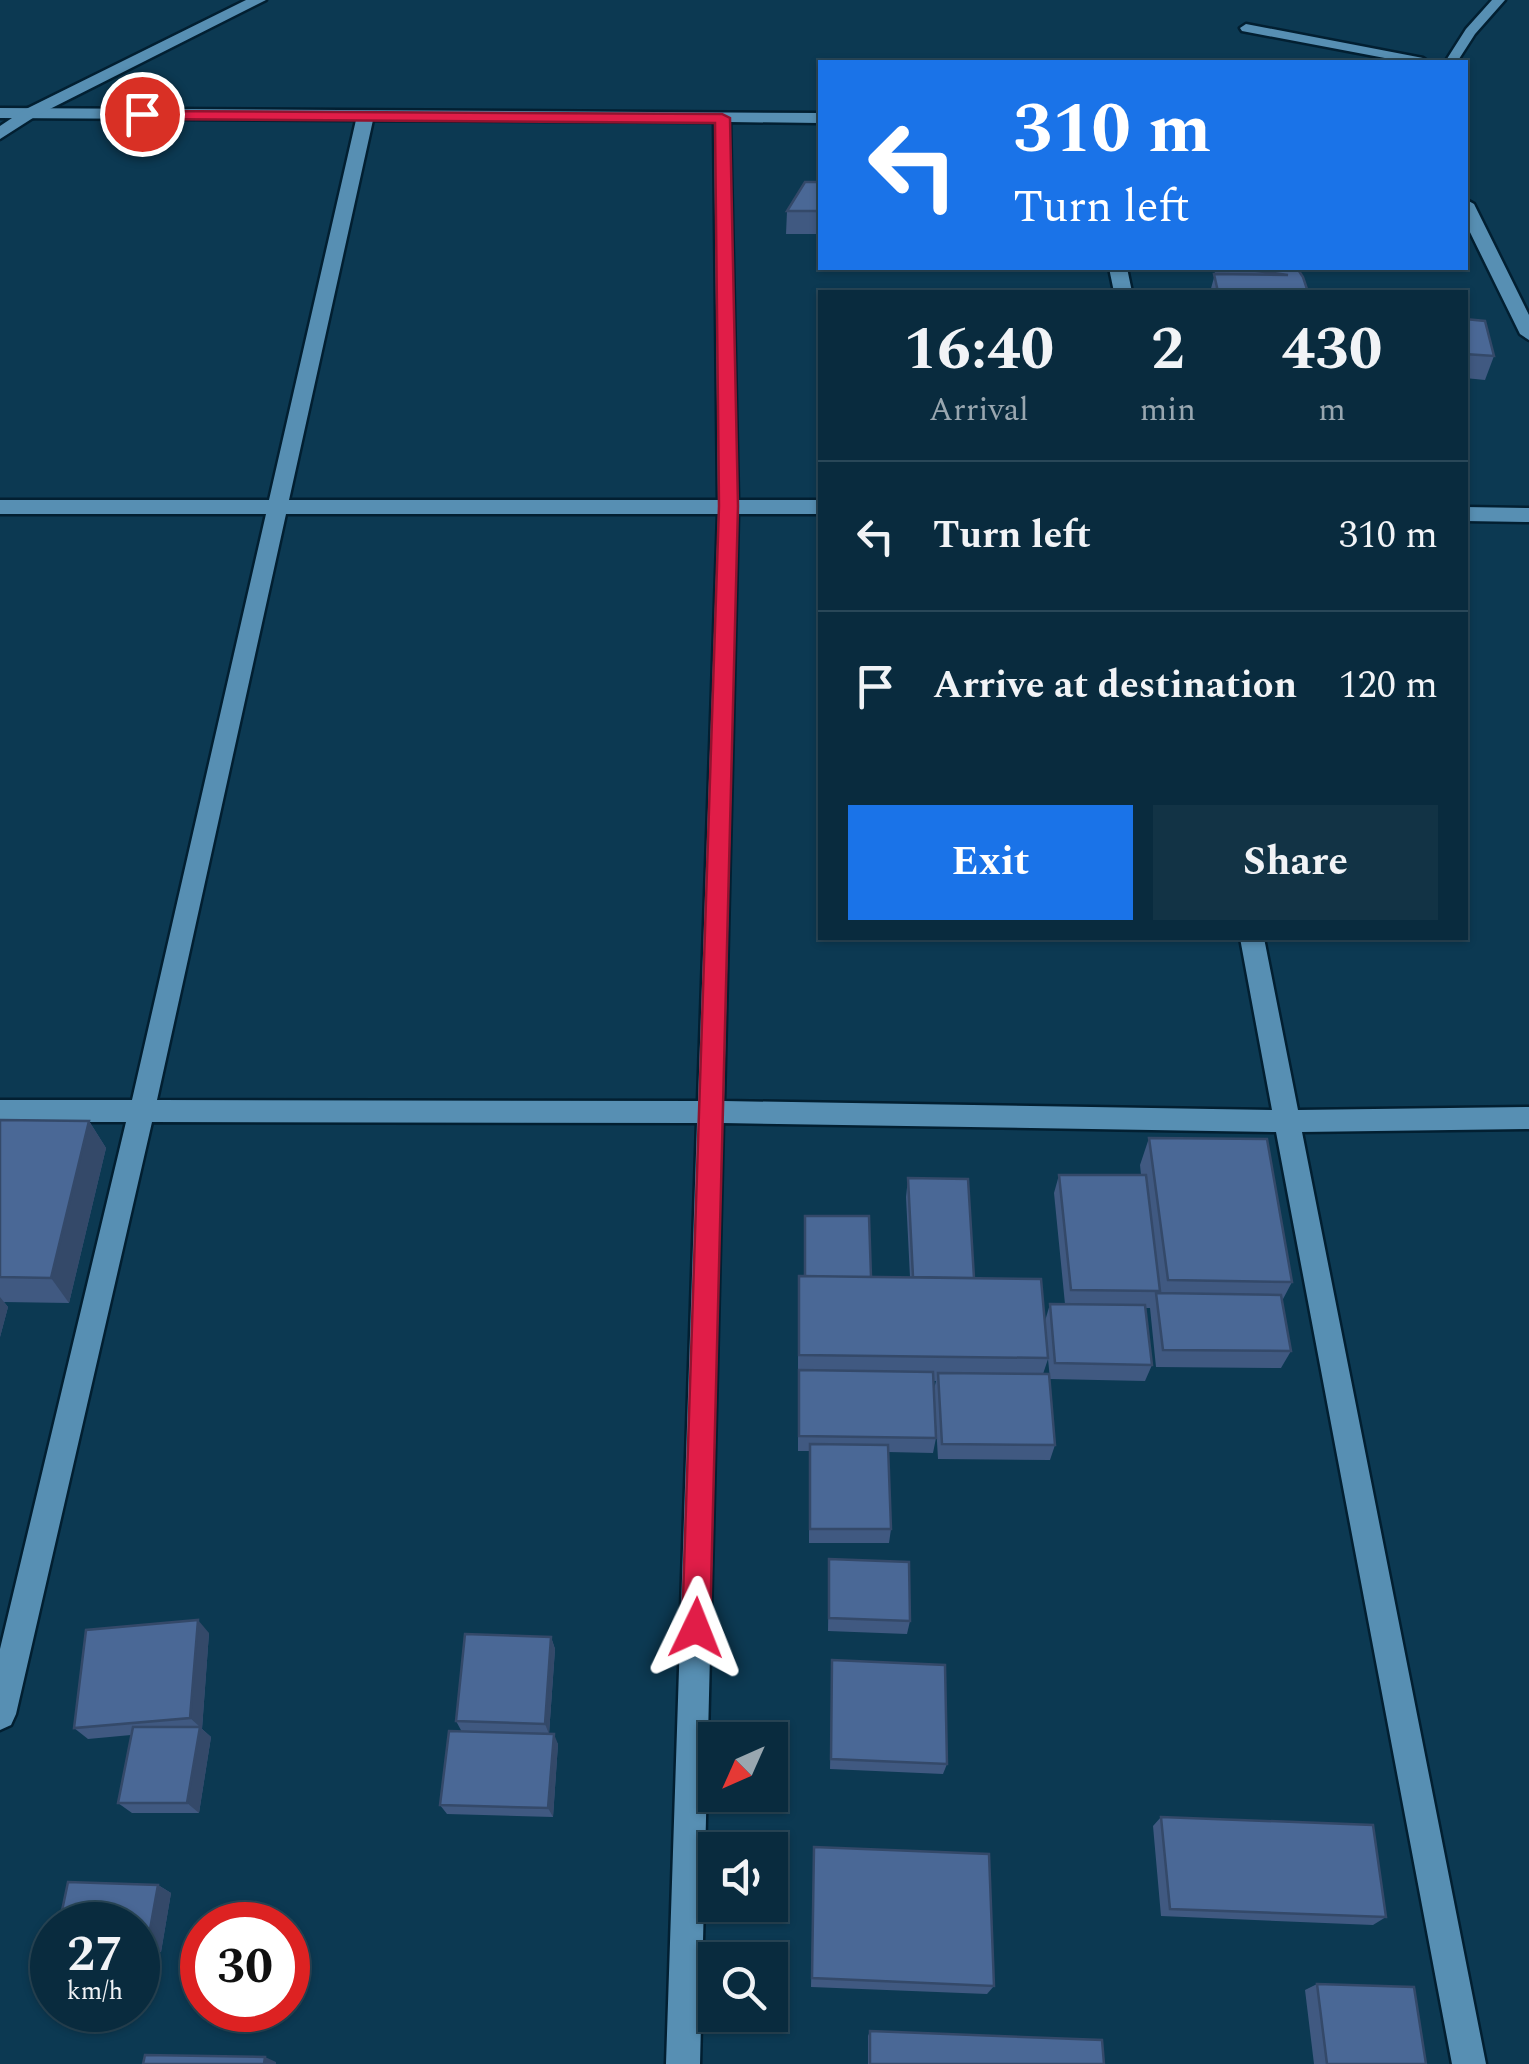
<!DOCTYPE html>
<html lang="en">
<head>
<meta charset="utf-8">
<style>
	:root { --surface:#092b3e; --page:#123345; --text:#f1f3f6; --muted:#99a7b0; --line:#294758; --accent:#1a73e8 }
	body { margin:0; font-family:Spectral,serif; background:var(--page); color:var(--text); height:100vh; display:flex; flex-direction:column; font-size:38px; white-space:nowrap }
	* { box-sizing:border-box; margin:0 }
	p { font-size:32px; color:var(--muted) }
	.icon { flex:none; width:55px; height:55px; fill:none; stroke:currentColor; stroke-width:2; stroke-linecap:round; stroke-linejoin:round }
	.map { position:relative; flex:1; overflow:hidden }
	.details { position:absolute; left:818px; top:290px; width:650px; height:650px; display:flex; flex-direction:column; background:var(--surface); border-radius:0px; box-shadow:0 2px 8px #0004,0 0 0 2px var(--line) }
	.details>* { flex:none }
	.banner { position:absolute; left:818px; top:60px; width:650px; height:210px; border-radius:0px; box-shadow:0 2px 8px #0004,0 0 0 2px var(--line); background:#1a73e8; color:#fff; overflow:hidden }
	.needle { width:65px; rotate:225deg }
	.fabs { position:absolute; left:698px; top:1722px; display:grid; gap:20px }
	.fabs a { display:grid; place-items:center; width:90px; height:90px; border-radius:0px; background:var(--surface); box-shadow:0 2px 8px #0004,0 0 0 2px var(--line); font-size:50px }
	.speed { position:absolute; left:30px; top:1902px; display:flex; gap:20px; font-size:50px; font-weight:700; text-align:center }
	.speed>* { display:grid; place-content:center; width:130px; height:130px; border-radius:50%; background:var(--surface); box-shadow:0 2px 8px #0004,0 0 0 2px var(--line); line-height:1 }
	.speed small { font-size:25px; font-weight:400 }
	.speed .limit { border:15px solid #d22; background:#fff; color:#111 }
	.pin { position:absolute; display:grid; place-items:center; width:85px; height:85px; color:#fff; margin:-42px; border:5px solid #fff; border-radius:50%; box-shadow:0 2px 10px #0007 }
	.me { position:absolute; width:110px; margin:-55px; rotate:2deg; stroke-linejoin:round; filter:drop-shadow(0 0 8px #0008) }
	.turn { display:flex; align-items:center; gap:35px; height:210px; padding:0 30px; font-size:45px }
	.turn .icon { width:130px; height:130px; stroke-width:2.5 }
	.turn b { display:block; font-size:70px; line-height:85px }
	.eta { display:flex; justify-content:space-evenly; align-items:center; height:170px; text-align:center }
	.eta b { font-size:60px; font-weight:700; line-height:70px }
	.cta { display:flex; gap:20px; margin-top:auto; padding:20px 30px }
	.cta a { flex:1; height:115px; border-radius:0px; background:var(--accent); color:#fff; font-size:40px; font-weight:700; line-height:115px; text-align:center }
	.cta a+a { background:var(--page); color:var(--text) }
	ul { padding:0; list-style:none }
	li { display:flex; align-items:center; gap:30px; height:150px; padding:0 30px; border-top:2px solid var(--line) }
	li div { flex:1 }
	li b { display:block; font-size:38px }
	li em { font-style:normal }
	.map>svg:first-child { display:block }
</style>
</head>
<body>
<div class="map">
<svg width="1529" height="2064" viewBox="0 0 1529 2064">
	<rect width="100%" height="100%" fill="#0c3952"/>
	<g fill="none" stroke-linecap="round" stroke-linejoin="round">
		<g stroke="#021f31" stroke-width="5">
			<path id="lane" d="M1492 0H1505L1475 34 1457 62H1445L1466 29Z
				M1246 24 1423 58 1429 62H1406L1242 31 1240 28Z"/>
		</g>
		<g stroke="#021f31" stroke-width="5">
			<path id="street" d="M0 108 820 113V123L730 122 738 500H820V514H738L724 1101 1272 1110 1240 938H1264L1298 1110 1529 1107V1129L1302 1132 1486 2064H1452L1276 1132 723 1123 700 2064H666L697 1123 152 1122 16 1714 11 1725 0 1730V1649L126 1122H0V1100H132L266 514H0V500H269L356 120 0 118ZM373 120 714 122 718 500H289ZM286 514H718L698 1101 157 1100Z
				M1465 199 1474 204 1529 315V340L1520 334 1465 222Z
				M1109 268H1127L1132 292H1114Z
				M1465 507 1529 508V522L1465 521Z"/>
		</g>
		<g stroke="#021f31" stroke-width="5">
			<path id="secondary" d="M246 0H266L36 116 0 139V126L24 110Z"/>
		</g>
		<use href="#lane" fill="#578fb3" fill-rule="evenodd"/>
		<use href="#street" fill="#578fb3" fill-rule="evenodd"/>
		<use href="#secondary" fill="#578fb3" fill-rule="evenodd"/>
	</g>
	<path fill="#405981" d="M820 182V234H786L787 211Z
		M1214 268H1297L1308 292H1210L1215 274Z
		M1465 319 1494 356 1485 380 1465 378Z
		M0 1120 89 1121 106 1148 69 1303 4 1302 8 1307 0 1337Z
		M1149 1138 1292 1282 1282 1301 1291 1351 1281 1368 1156 1367 1150 1308H1145L1152 1365 1145 1381 1050 1379 1048 1359 1043 1374 1055 1445 1050 1460 938 1459 934 1389 936 1381H933L936 1438 933 1453 888 1452 891 1529 889 1543H809V1451H798V1301L799 1276H805V1216L871 1277H910L906 1197 908 1178 974 1278 1045 1321 1050 1304H1065L1054 1193 1059 1175H1141L1140 1165Z
		M829 1559 910 1621 907 1634 828 1631Z
		M209 1633 202 1729 211 1737 199 1813H132L118 1803 131 1735 88 1739 74 1728Z
		M551 1637 555 1649 549 1734 558 1744 553 1817 447 1814 440 1805 462 1732 456 1721Z
		M832 1660 947 1764 943 1774 830 1769Z
		M1161 1817 1386 1917 1373 1925 1161 1916 1153 1826Z
		M814 1847 994 1986 987 1994 811 1987Z
		M158 1885 171 1893 161 1952H138V1925Z
		M1317 1984 1426 2064H1314L1305 1990Z
		M870 2031 1104 2064H868V2036Z"/>
	<path fill="#344969" d="M89 1121 106 1148 69 1303 51 1278Z
		M0 1297 8 1307 0 1337Z
		M198 1620 209 1633 202 1729 211 1737 199 1813 187 1803 200 1727 190 1718Z
		M551 1637 555 1649 549 1734 545 1724Z
		M554 1734 558 1744 553 1817 548 1808Z
		M158 1885 171 1893 161 1952 147 1946Z
		M265 2057 276 2062V2064H264Z"/>
	<path fill="#4a6896" stroke="#344969" stroke-width="2.5" d="M805 182H820V211H787Z
		M1235 268H1297L1303 277 1308 292H1218L1214 274 1288 275Z
		M1465 319 1485 321 1494 356 1465 354Z
		M0 1120 89 1121 51 1278 0 1277Z
		M1149 1138 1267 1139 1292 1282 1168 1280Z
		M1059 1175H1146L1160 1291 1071 1290Z
		M908 1178 968 1179 974 1278 913 1277Z
		M805 1216H869L871 1277 805 1276Z
		M799 1276 1041 1279 1048 1358 799 1355Z
		M1156 1293 1281 1295 1291 1351 1163 1350Z
		M1050 1304 1145 1305 1152 1365 1055 1363Z
		M799 1370 933 1372 936 1438 799 1436Z
		M938 1373 1049 1374 1055 1445 942 1444Z
		M810 1444 888 1445 891 1529H810Z
		M829 1559 909 1562 910 1621 829 1618Z
		M198 1620 190 1718 74 1728 86 1630Z
		M465 1634 551 1637 545 1724 456 1721Z
		M832 1660 945 1665 947 1764 831 1759Z
		M133 1727H200L187 1803H118Z
		M449 1731 554 1734 548 1808 440 1805Z
		M1161 1817 1373 1825 1386 1917 1170 1909Z
		M814 1847 989 1854 994 1986 812 1978Z
		M68 1882 158 1885 147 1946 138 1945V1925H59Z
		M1317 1984 1414 1987 1426 2064H1327Z
		M870 2031 1102 2040 1104 2064H870Z
		M145 2055 265 2057 264 2064H143Z"/>
	<path fill="#e11d48" stroke="#92132f" stroke-width="2.5" d="M136 111 722 114 730 118 738 506 710 1628 706 1638 696 1642 686 1638 682 1628 719 506 715 123 142 119 136 117Z"/>
</svg>
<div class="fabs">
<a><svg class="needle" viewBox="-14 -14 28 28"><path d="M0-13l5 13h-10z" fill="#e53935"/><path d="M0 13l5-13h-10z" fill="#99a7b0"/></svg></a>
<a><svg class="icon" aria-label="sound" viewBox="0 0 24 24"><path d="M4 9h4l5-4v14l-5-4H4zM17 9q2 3 0 6"/></svg></a>
<a><svg class="icon" aria-label="search" viewBox="0 0 24 24"><circle cx="10" cy="10" r="6"/><path d="M15 15l6 6"/></svg></a>
</div>
<div class="speed"><div>27<small>km/h</small></div><div class="limit">30</div></div>
<div class="pin" style="left:142px;top:114px;background:#d93025"><svg class="icon" aria-label="arrive" viewBox="0 0 24 24"><path d="M6 21V4h12l-3 4 3 4H6"/></svg></div>
<svg class="me" style="left:696px;top:1628px" viewBox="-20 -20 40 40"><path d="M0-17L14 15 0 8-14 15z" fill="#e11d48" stroke="#fff" stroke-width="4"/></svg>
<div class="banner">
<div class="turn"><svg class="icon" aria-label="left" viewBox="0 0 24 24"><path d="M17 20v-9H6M10 6l-5 5 5 5"/></svg><div><b>310 m</b>Turn left</div></div>
</div>
<section class="details">
<div class="eta">
<div><b>16:40</b><p>Arrival</p></div>
<div><b>2</b><p>min</p></div>
<div><b>430</b><p>m</p></div>
</div>
<ul>
<li><svg class="icon" aria-label="left" viewBox="0 0 24 24"><path d="M17 20v-9H6M10 6l-5 5 5 5"/></svg><div><b>Turn left</b></div><em>310 m</em></li>
<li><svg class="icon" aria-label="arrive" viewBox="0 0 24 24"><path d="M6 21V4h12l-3 4 3 4H6"/></svg><div><b>Arrive at destination</b></div><em>120 m</em></li>
</ul>
<div class="cta"><a>Exit</a><a>Share</a></div>
</section>
</div>
</body>
</html>
